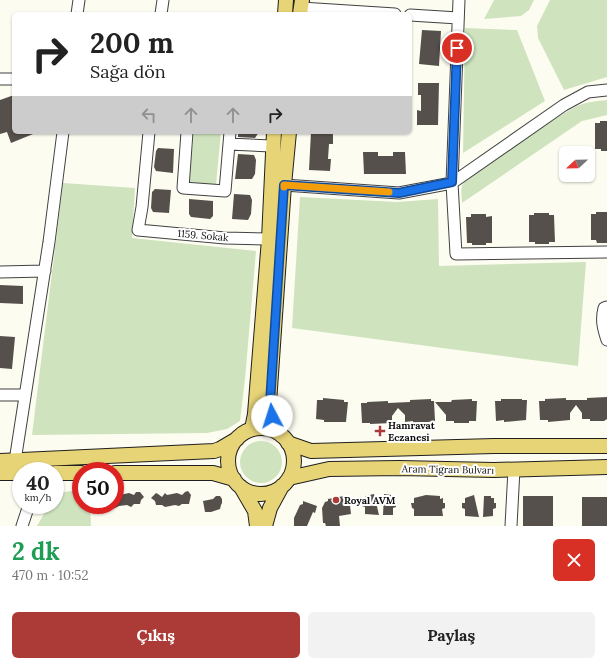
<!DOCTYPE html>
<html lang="tr">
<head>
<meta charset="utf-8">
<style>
	:root { --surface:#fff; --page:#f2f2f2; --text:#222; --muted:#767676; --accent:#ac3b38 }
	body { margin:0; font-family:Lora,serif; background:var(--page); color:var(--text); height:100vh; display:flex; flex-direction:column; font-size:15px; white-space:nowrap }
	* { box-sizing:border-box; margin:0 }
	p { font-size:13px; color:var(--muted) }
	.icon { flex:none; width:22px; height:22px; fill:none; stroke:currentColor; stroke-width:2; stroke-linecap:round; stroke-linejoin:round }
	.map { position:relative; height:526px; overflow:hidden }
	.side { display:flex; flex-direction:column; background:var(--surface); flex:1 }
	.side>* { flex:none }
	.guide { position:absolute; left:12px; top:12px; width:400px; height:122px; border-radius:6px; box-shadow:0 1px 3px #0004; background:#fff; color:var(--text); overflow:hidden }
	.needle { width:26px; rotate:248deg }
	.buttons { position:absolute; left:559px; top:146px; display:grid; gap:8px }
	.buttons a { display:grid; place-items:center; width:36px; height:36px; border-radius:6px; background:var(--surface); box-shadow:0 1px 3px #0004; font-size:20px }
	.speed { position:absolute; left:12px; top:462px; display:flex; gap:8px; font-size:20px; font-weight:700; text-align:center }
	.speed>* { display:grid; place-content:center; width:52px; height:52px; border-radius:50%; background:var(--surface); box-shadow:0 1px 3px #0004; line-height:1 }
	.speed small { font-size:10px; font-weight:400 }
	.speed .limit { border:6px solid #d22; background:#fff; color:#111 }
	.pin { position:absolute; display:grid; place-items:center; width:34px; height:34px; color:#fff; margin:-17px; border:2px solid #fff; border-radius:50%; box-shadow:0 1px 4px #0007 }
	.me { position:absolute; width:44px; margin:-22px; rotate:355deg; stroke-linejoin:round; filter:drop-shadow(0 0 3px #0008) }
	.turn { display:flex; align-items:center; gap:14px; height:84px; padding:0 12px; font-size:18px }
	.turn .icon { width:52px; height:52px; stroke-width:2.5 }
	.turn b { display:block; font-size:28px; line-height:34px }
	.lanes { display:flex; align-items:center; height:38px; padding:0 12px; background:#0003; justify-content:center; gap:20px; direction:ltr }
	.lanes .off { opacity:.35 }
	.round { display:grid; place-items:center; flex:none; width:42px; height:42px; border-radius:6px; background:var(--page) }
	.overview { display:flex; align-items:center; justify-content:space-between; height:68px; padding:0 12px }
	h1 { font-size:24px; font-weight:700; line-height:30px; color:#1e9e55 }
	.action { display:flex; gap:8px; margin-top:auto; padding:8px 12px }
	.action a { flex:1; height:46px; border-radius:6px; background:var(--accent); color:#fff; font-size:16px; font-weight:700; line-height:46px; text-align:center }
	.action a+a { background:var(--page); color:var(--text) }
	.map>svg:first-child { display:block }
</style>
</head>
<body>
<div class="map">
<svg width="607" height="526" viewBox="0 0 607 526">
	<rect width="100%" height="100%" fill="#fdfcf1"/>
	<path fill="#cfe4be" d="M494 0H534L529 10 521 16 484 19Z
		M550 0H607V77L564 90 538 38 537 26Z
		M465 28 517 30 545 101 463 153Z
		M607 100V115L582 121 462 203C462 197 460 189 463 184 467 176 563 113 577 106 586 102 597 101 607 100Z
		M194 132H221L216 185 189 182Z
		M63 183 135 188 132 238 256 251 245 379 240 421 227 429 207 433 32 435Z
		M300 197 397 202 438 199 439 266 586 262 578 366 292 328Z
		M240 462a21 21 0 1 1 42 0a21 21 0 1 1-42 0Z
		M81 490V505H90L91 526H37L49 505H55L56 493Z"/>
	<path fill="#55504c" d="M422 30 441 31 439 66 419 64Z
		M418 83H439L438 125H417V110L421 111V95H418Z
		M14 95V132H38L11 143 7 132 0 134V100Z
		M600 121H607V151H601V149H595V123H600Z
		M238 132H259L255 138 238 137Z
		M311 132H333V144H329L328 159H331L330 171 309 170Z
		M158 148 174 149 173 173 156 171 154 167 156 151Z
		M363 152H378V156H393V152H405L406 174H364Z
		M238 154 254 155 256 160 255 174 252 179H235Z
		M155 189 171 190 169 213 153 212 151 208 152 192Z
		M234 194 250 195 252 200 251 214 248 220 232 219Z
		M189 199 213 201V216L210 219 191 217 189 214Z
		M596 212H607V243H597L596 240H591V214H596Z
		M534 213H549V215H554L555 242H549V244H535V242H529V215H534Z
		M471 214H486V217L492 216V243H486V245H472V243H467L466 217H471Z
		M0 285 23 286V304L0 303Z
		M0 336 15 337 12 369 0 368Z
		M607 397V419L604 421H590V419H582V413L576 405 570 413V420L548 422V420H540L539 401H545V399L566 398V400H587V398Z
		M323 398 344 400V402H348L346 422H324V420L316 419 317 400H323Z
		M431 399V401H434L435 421 428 422 427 423H413V421L405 422V415L398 408 392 416V423L370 424V423H362L361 403H367V402L388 401V403L410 402V400Z
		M472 399V401H477L476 421H469V423H454V421H446V415L435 402H451L452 400Z
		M501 399H522V400H527L526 420 504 422V420L496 421 495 401H501Z
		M188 491 191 495 189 504H182L179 506 175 505 165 507 162 505H156L155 501 151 498 156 493 158 494 162 497 165 493 167 495 177 493 182 495 185 492Z
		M136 492H140L144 497 141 500 140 504H134L131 507 127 505 119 506 115 508V496L129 493 134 495Z
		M374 494 379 515 365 514V507L362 506V502L365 501V496Z
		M384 494 391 495V497H394V501L396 502V507L393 508V515H383Z
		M426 495 440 496V499L443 498V503H445V508L442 509 443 516H414V509L412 508 411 503H414V498Z
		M474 495 479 517 465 516V509L462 508V503H465V498Z
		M216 496H220L222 499V503L221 505 220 509 211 512H205L203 501 213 499Z
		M344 496 345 498 349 497 351 514 339 516 340 526H326L325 523H323L322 508 325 502 328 501V499Z
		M484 496H491V498H494V503H496V508L493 509V516L483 517Z
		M523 496H553V526H523Z
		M582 497H607V526H582Z
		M303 501 317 506 315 513 313 512 307 526H294V518L300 505 303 504Z"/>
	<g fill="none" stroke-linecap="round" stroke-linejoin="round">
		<g stroke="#414141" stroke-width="13">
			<path id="minor" d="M459 0 452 183 456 254 607 252
				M301 8 395 14
				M77 14 79 0
				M161 14 163 0
				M410 15 458 18
				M0 79H14
				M149 132 142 207 138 230 225 238 269 239
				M187 132 183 188 225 191 230 132
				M229 144 272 146
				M284 185 399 193 452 183 564 105 588 92 607 90
				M0 272 45 271
				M607 307 604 308C601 320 603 328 607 340
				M0 395H20L25 397
				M15 461 49 242 63 132
				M22 526 29 505
				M511 526 514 469"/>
		</g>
		<g stroke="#1f1f1f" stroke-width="16">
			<path id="major" d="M285 14 286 0
				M300 14 302 0
				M228 461a33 33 0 1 1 66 0a33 33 0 1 1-66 0Z
				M245 432 252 429 255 414 269 239 274 132
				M282 436 272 416 269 403 284 185 289 132
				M288 443 311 451 494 446H607
				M0 461 214 451 220 449 237 439
				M0 473H21
				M55 473H81
				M115 473H213L234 479
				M289 478 329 469 399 468 494 470 607 467
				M241 487 255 511 257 526
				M265 526 270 508 282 486"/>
		</g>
		<use href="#minor" stroke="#fff" stroke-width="11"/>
		<use href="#major" stroke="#e7d477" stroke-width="14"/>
	</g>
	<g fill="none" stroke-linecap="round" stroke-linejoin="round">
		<g stroke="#114b97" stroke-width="10">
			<path id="route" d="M272 416 270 403 284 185 399 193 452 182 457 48"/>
		</g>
		<use href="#route" stroke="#1a73e8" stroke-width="7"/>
		<path stroke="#f59e0b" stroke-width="7" d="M284 187V185L389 192"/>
	</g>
	<g fill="#ac3b38" stroke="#fff" stroke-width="1.5">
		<path d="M378 425h4v4h4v4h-4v4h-4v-4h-4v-4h4z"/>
		<circle cx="336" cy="500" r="4"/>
	</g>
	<g text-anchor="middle" stroke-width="4" stroke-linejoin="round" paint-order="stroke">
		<g font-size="10" fill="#0e0e0e" stroke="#fff">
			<text transform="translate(203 235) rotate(5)" y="4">1159. Sokak</text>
			<text transform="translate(448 469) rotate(1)" y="4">Aram Tigran Bulvarı</text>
		</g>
		<g font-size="10" font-weight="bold" fill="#0e0e0e" stroke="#fff" text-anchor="start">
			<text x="388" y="429">Hamravat<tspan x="388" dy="12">Eczanesi</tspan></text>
			<text x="344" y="504">Royal AVM</text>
		</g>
	</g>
</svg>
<div class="buttons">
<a><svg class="needle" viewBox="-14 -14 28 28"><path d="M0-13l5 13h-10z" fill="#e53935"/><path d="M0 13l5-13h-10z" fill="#767676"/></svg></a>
</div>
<div class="speed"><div>40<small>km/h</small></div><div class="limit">50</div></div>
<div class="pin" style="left:457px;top:48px;background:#d93025"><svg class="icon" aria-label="arrive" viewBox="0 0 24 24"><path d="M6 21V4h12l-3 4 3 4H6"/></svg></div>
<svg class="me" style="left:272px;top:416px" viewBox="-20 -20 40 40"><circle r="19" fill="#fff"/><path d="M0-13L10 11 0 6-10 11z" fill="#1a73e8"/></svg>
<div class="guide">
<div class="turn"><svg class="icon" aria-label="right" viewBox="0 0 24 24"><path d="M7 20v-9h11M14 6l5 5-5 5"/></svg><div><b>200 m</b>Sağa dön</div></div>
<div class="lanes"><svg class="icon off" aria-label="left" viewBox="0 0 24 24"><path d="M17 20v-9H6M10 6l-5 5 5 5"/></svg><svg class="icon off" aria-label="ahead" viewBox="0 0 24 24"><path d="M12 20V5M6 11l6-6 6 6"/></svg><svg class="icon off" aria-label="ahead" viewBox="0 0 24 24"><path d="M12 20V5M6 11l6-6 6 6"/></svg><svg class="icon" aria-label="right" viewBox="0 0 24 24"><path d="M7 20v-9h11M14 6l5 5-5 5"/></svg></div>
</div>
</div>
<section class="side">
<div class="overview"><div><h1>2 dk</h1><p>470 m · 10:52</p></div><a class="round" style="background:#d93025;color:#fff"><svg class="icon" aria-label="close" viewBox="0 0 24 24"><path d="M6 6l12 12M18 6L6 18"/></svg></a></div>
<div class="action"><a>Çıkış</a><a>Paylaş</a></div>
</section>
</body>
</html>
